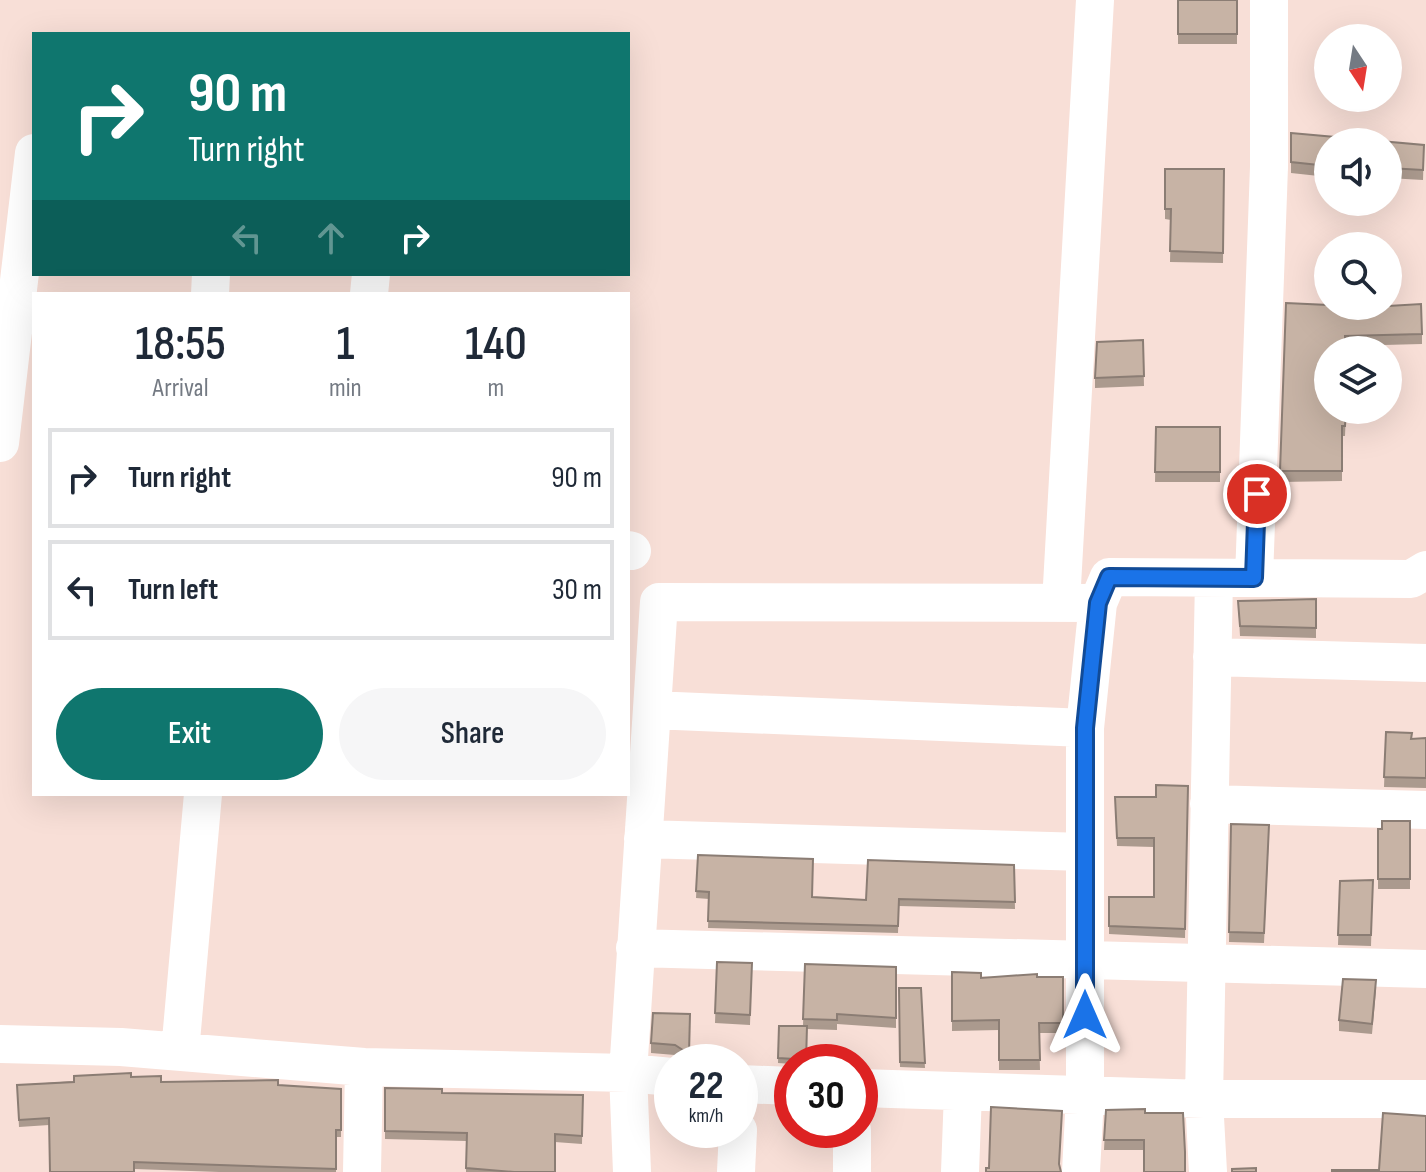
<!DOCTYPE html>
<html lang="en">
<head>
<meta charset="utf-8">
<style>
	:root { --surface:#fff; --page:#f6f6f7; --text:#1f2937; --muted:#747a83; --line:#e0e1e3; --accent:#0f766e }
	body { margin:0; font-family:"Sofia Sans Condensed",sans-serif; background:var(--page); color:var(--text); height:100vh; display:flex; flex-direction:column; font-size:30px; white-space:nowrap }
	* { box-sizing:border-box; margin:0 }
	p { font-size:26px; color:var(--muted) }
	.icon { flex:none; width:44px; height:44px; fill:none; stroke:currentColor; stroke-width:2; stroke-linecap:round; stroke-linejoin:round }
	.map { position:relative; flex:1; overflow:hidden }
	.details { position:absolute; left:32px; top:292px; width:598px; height:504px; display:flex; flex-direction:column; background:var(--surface); border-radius:0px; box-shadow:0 8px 32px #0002 }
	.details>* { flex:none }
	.hud { position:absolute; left:32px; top:32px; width:598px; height:244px; border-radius:0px; box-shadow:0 8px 32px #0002; background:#0f766e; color:#fff; overflow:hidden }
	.needle { width:52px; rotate:168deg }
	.buttons { position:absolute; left:1314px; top:24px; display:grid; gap:16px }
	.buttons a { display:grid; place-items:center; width:88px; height:88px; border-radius:50%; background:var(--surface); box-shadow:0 8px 32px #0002; font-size:40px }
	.speed { position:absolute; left:654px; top:1044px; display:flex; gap:16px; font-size:40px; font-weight:700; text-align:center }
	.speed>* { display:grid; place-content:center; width:104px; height:104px; border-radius:50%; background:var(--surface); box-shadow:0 8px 32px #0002; line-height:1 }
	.speed small { font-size:20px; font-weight:400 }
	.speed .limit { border:12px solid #d22; background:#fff; color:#111 }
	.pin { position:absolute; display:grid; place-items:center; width:68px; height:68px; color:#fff; margin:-34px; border:4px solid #fff; border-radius:50%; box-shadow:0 2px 8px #0007 }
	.me { position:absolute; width:88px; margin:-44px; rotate:0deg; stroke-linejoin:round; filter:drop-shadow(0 0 6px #0008) }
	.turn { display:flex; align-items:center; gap:28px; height:168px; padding:0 24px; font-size:36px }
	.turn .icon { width:104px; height:104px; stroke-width:2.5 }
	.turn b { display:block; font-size:56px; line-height:68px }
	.lanes { display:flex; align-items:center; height:76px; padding:0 24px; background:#0003; justify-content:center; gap:40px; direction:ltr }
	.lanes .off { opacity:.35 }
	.eta { display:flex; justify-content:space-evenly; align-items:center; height:136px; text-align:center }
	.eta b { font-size:48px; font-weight:600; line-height:56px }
	.button { display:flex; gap:16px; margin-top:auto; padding:16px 24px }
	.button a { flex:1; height:92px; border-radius:48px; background:var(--accent); color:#fff; font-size:32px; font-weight:600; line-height:92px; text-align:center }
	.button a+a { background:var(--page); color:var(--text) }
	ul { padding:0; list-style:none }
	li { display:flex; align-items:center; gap:24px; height:100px; margin:0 16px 12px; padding:0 8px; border:4px solid var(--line); border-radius:0px }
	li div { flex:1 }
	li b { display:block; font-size:30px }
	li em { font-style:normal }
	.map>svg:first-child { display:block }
</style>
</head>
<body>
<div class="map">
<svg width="1426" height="1172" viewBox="0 0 1426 1172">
	<rect width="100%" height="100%" fill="#f8dfd7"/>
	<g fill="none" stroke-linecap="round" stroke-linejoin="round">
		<path stroke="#fff" stroke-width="38" d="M210 294 211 274
			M369 294 371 274
			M0 443 34 153
			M628 550 632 551
			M1254 578 1269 167V0
			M1061 603 1095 0
			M1212 657 1426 663
			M652 710 1085 728
			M1209 804 1426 810
			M643 839 1085 852
			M635 948 1426 969
			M0 1044 121 1047 364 1067 628 1073 672 1077
			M180 1052 203 794
			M740 1084 792 1086
			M860 1088 1204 1099H1426
			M362 1172 364 1067
			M632 1172 628 1073 659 602 1098 603 1109 577 1411 579 1426 570
			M736 1172 738 1130
			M852 1172V1130
			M960 1172 963 1092
			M1081 1172 1085 1096V728L1098 603
			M1208 1172 1204 1099 1214 578"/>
	</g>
	<path fill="#ab9a8e" d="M1178 0H1237V44H1178Z
		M1291 133 1424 145 1423 180 1388 178V142H1328V177L1291 173Z
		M1165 169H1224L1223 263 1170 262 1171 220 1165 219Z
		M1286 303 1422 334V344L1345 346 1328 350 1346 410 1345 436H1342V481L1280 482Z
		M1143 340 1144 386 1095 388V378Z
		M1156 427H1220V482H1155Z
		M1316 599V638L1240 636 1238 601Z
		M1386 732 1411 739 1426 738V788L1384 787Z
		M1188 786 1185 938 1109 934V897H1154V847L1117 846 1115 797H1156Z
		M1410 821V889H1378V829Z
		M1231 824 1269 835 1264 943 1229 942Z
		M698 855 813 897 866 900 1014 865 1015 909 899 906 898 933 708 928 709 899 696 898Z
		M1373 880 1371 946 1338 945 1340 881Z
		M717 962 752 963 750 1025 715 1023Z
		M805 964 896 967V1028L837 1024V1030L807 1029 806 1062H792V1064L778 1063 779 1026H803Z
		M952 972 981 978 1063 977V1033H1039L1040 1070H999V1030L952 1031Z
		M899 988H921L925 1068 900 1067Z
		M1376 990 1372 1034 1339 1031V1020Z
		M690 1014 689 1062H686L675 1055 651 1053V1043Z
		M131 1077 161 1082 278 1085 341 1089V1137H336V1172H219L134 1169 49 1125 19 1127 17 1085Z
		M385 1088 442 1093 583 1095 582 1144 555 1142V1172H466V1141L385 1139Z
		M1145 1109 1144 1150H1104L1106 1110Z"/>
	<path fill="#c7b3a5" stroke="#8b7d74" stroke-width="2" d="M1178 0H1237V34H1178Z
		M1291 133 1424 145 1423 170 1388 168V142H1328V166L1291 162Z
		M1165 169H1224L1223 253 1170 251 1171 209H1165Z
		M1286 303 1328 305V306H1388L1421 304 1422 334 1345 336V350H1328V410H1346L1345 426H1342V471H1280Z
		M1143 340 1144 376 1095 378 1097 342Z
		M1156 427H1220V472H1155Z
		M1316 599V628L1240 626 1238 601Z
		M1386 732 1412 733 1411 739 1426 738V778L1384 777Z
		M1156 785 1188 786 1185 929 1109 926V897H1154V838H1117L1115 797H1156Z
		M1382 821H1410V879H1378V829H1382Z
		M1231 824 1269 825 1264 933 1229 932Z
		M698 855 813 859 812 897 866 900 868 860 1014 865 1015 902 899 899 898 926 708 921 709 892 696 891Z
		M1373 880 1371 935H1338L1340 881Z
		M717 962 752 963 750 1015 715 1013Z
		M805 964 896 967V1018L837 1014V1020L803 1019Z
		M952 972 981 973V978L1037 974V977H1063V1023H1039L1040 1060H999V1020L952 1021Z
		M1343 979 1376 980 1372 1024 1339 1020Z
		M899 988H921L925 1063 900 1062Z
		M653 1013 690 1014 689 1054 675 1045 651 1043Z
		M779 1026H807L806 1062H800L794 1059 778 1058Z
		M131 1073V1077L161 1076V1082L278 1080V1085L341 1089V1130H336V1169L134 1162V1172H50L49 1118 19 1120 17 1085 74 1082V1076Z
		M385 1088 442 1089V1093L583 1095 582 1136 555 1134V1172H514L466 1168 467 1133 385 1131Z
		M991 1107 1062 1111 1059 1164 1061 1172H986V1168H989Z
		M1145 1109V1113H1183L1185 1152V1172H1144V1140H1104L1106 1110Z
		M1383 1113 1426 1116V1172H1332V1170H1379Z
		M1256 1168V1172H1232V1169Z"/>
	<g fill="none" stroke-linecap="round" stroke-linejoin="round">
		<g stroke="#114b97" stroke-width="20">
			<path id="route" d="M1085 1015V728L1098 603 1109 577 1254 578 1257 494"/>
		</g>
		<use href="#route" stroke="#1a73e8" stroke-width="14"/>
	</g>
</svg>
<div class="buttons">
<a><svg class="needle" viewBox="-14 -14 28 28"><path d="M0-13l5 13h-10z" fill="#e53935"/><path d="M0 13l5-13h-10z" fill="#747a83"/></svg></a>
<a><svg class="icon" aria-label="sound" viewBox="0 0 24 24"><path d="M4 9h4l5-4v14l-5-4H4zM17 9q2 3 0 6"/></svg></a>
<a><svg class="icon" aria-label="search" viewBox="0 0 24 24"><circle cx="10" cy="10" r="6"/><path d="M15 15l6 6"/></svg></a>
<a><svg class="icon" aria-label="layers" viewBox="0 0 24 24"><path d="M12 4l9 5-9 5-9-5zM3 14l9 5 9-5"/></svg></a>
</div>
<div class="speed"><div>22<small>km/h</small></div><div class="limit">30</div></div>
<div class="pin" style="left:1257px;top:494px;background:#d93025"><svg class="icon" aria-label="arrive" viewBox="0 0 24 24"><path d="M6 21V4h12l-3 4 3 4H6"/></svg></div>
<svg class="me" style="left:1085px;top:1015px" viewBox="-20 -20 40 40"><path d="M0-17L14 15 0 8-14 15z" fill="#1a73e8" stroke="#fff" stroke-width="4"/></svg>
<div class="hud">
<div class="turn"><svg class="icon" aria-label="right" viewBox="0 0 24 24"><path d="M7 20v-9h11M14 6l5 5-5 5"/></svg><div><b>90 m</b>Turn right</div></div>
<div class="lanes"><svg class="icon off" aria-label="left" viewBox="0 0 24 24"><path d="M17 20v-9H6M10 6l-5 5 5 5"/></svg><svg class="icon off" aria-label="ahead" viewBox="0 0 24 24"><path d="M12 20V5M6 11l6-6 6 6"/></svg><svg class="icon" aria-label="right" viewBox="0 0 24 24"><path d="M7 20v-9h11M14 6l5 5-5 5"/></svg></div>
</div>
<section class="details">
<div class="eta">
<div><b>18:55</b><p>Arrival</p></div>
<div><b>1</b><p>min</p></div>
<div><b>140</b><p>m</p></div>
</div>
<ul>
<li><svg class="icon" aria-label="right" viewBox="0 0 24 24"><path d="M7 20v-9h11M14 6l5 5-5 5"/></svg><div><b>Turn right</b></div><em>90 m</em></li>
<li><svg class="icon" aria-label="left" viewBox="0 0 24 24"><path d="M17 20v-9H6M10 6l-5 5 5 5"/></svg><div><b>Turn left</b></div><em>30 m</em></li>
</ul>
<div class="button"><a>Exit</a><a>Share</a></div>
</section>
</div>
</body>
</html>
